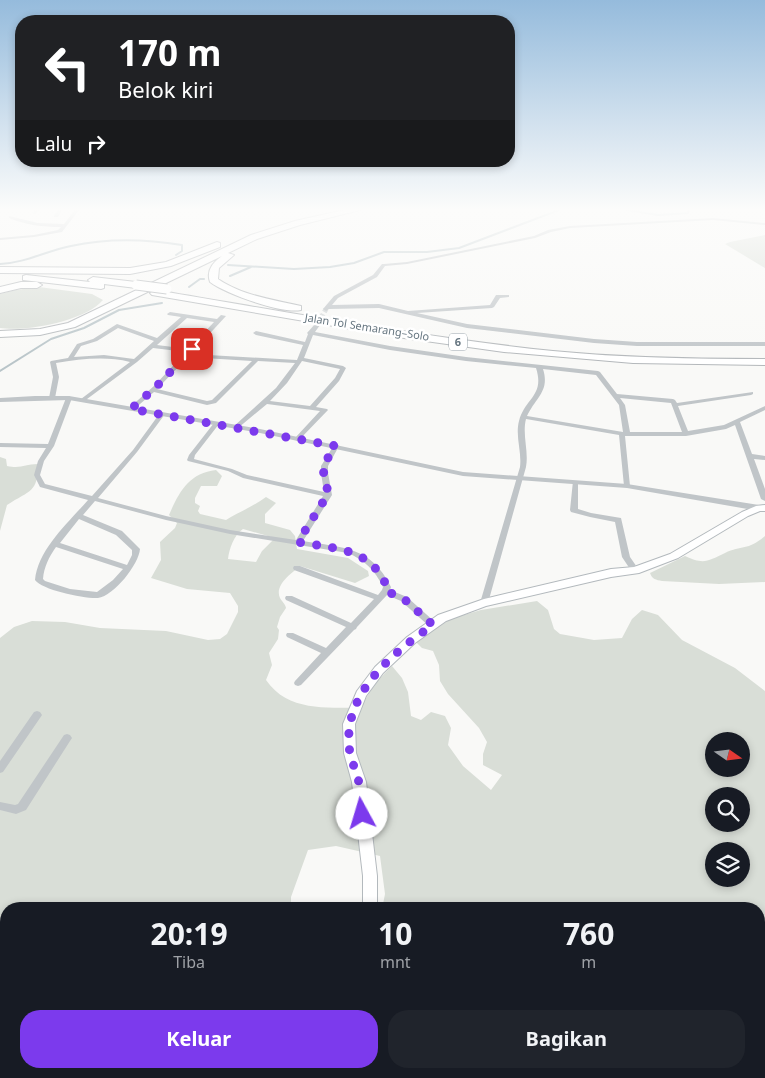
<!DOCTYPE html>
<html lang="id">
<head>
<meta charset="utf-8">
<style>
	:root { --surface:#171b24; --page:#20242c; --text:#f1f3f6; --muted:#9ea1a6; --accent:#7c3aed }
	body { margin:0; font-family:"Noto Sans",sans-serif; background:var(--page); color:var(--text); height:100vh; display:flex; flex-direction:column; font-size:19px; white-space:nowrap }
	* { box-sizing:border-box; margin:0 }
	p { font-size:16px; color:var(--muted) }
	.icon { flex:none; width:28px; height:28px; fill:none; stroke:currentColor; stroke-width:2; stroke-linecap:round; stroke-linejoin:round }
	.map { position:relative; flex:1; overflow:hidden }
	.drawer { position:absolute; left:0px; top:902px; width:765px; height:176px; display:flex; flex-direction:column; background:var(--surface); border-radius:20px 20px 0 0; box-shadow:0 2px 8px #0003 }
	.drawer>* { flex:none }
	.hud { position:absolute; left:15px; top:15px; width:500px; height:152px; border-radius:20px; box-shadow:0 2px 8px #0003; background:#202124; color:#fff; overflow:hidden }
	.needle { width:32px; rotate:104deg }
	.tools { position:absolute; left:705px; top:732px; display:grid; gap:10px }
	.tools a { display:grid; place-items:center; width:45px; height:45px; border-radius:50%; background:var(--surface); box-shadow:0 2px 8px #0003; font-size:25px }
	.pin { position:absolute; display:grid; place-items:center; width:42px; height:42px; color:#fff; margin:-21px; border-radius:10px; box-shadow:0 2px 8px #0006 }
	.me { position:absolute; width:55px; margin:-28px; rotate:354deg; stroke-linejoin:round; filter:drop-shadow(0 0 4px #0008) }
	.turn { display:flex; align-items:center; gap:18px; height:105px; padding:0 20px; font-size:22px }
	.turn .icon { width:65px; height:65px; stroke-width:2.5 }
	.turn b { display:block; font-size:35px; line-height:42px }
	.then { display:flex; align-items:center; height:48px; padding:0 20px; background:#0003; gap:10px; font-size:19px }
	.eta { display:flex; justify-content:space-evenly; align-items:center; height:85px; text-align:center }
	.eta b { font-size:30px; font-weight:700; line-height:35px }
	.primary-button { display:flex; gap:10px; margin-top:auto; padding:10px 20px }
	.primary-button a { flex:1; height:58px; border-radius:20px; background:var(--accent); color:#fff; font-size:20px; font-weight:700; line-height:58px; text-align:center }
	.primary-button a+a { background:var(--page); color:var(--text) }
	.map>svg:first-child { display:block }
</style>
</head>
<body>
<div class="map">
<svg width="765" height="1078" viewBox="0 0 765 1078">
	<rect width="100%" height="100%" fill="#f9f9f7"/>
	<path fill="#d9ded7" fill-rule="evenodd" d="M765 235V268L725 244 730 242Z
		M39 287 92 294 103 300C85 321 27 332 0 328V294L15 290Z
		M0 457 6 459 7 466C22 469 24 464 38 464 38 493 30 490 7 505L0 531Z
		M216 470 222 476 217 486H201L195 498V503L200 506 198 511 200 514 226 520C239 512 254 506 266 497L276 503 265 514V523L290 530 295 536 297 549 348 558 368 571 369 576 355 583 300 566C292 573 274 585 280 598 282 602 285 603 286 608L280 617 277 627 279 630 278 639 269 653 272 665 266 680C288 712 326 707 360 708L376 682 392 666 402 678 408 692 411 716 421 720 431 712 445 716 451 728 448 745 463 766 491 790 502 775 483 765V754L487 742 479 728 448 694 440 681 439 665 433 651 422 648 416 642 450 619 481 610 537 601 548 610 554 629 560 634 594 640 622 638 632 619 642 610 658 615 682 640 735 668 765 691V1078H339L341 1072H759V909H382L385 894 380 856 336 846 308 850 291 897V909H6V959L0 958V638L14 627 32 621 65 622 100 628 166 631 208 640 220 639 227 634 238 612V606L230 593 187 589 151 578 161 560 160 542 175 528 177 523 169 515C179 492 189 473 216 470ZM243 529 275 538 262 551 256 562 228 559C229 549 234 535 243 529ZM714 741H741V769H714ZM714 796H741V824H714ZM714 851H741V879H714Z
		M765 536V582L719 584 662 581C656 580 652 579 650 573L685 556C704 565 708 561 725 553 742 545 748 551 765 536Z"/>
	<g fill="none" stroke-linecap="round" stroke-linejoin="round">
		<path stroke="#b9c5c9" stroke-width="2" d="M627 210 658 215 688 213 689 210
			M0 264C25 263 46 251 71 246 107 238 146 239 182 245V251L176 255
			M228 265 294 269 330 267 354 263 384 252H427L459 248 559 210
			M230 276 251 267
			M189 287 200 279H204
			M0 371 51 339 84 328 119 310 162 303"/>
		<path stroke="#d4d8d9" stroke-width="5" stroke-dasharray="5 2.5" stroke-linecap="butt" d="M317 325 326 309"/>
		<g stroke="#b3b9bd" stroke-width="2">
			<path id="secondary" d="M765 505V511H760L748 516 678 558 639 573 611 577 486 606 446 621 415 643 383 673 366 696 355 724 356 753 366 782 377 876V909H363V876L352 782 344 753 343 724 357 691 375 667 407 637 438 615 484 599 611 569 634 567 670 554 742 512 756 506Z
				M306 1072H323L321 1078H305Z"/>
		</g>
		<g stroke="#b4b8bb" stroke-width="2">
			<path id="motorway" d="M344 210H360L300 225 257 239 228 253 234 255 219 268 218 279C243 296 272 299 301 306V310C282 314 226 294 210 282 206 271 213 262 222 256L75 327 40 335 0 337V331L40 329 68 323 251 235 295 221Z
				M217 242 220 243V247L171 266 130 274 0 273V267L130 268 166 262Z
				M26 275 90 282 88 280 93 277 136 282 141 285 136 288 104 284V288L101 289 23 280V276Z
				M21 282H37L42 285 37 288H21L0 293V287Z
				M155 290C287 312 419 337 553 351 623 358 694 359 765 359V365L633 363 504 352 404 338 152 295 150 293Z"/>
		</g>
		<path fill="#c0c5c8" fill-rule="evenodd" d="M35 210H39L35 214 33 213Z
			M58 210H62L58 217H54V216Z
			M75 210H79L62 232 34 237 0 240V238L34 235 58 230 61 227C43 227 26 225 9 218V216L38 223 64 224Z
			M713 218 765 223V225L713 220 570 228 551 232 535 238 407 264 385 266 377 277 338 298 332 305 379 304 408 311 490 305 496 295H509V297L500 298 494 307 492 308 417 313 467 324 594 339 637 342H765V346H637L594 343 467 328 379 308 329 309 326 311 323 309 334 296 373 275 382 264H384L407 262 534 236 548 230 570 226Z
			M170 312 217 319 221 315 226 316 191 354 297 360 303 345 256 335 253 333 256 331 305 342 308 334 307 333 315 324 317 323 320 325 315 332 390 346 466 357 598 371 600 372 617 394 673 399 675 400 677 403 753 392V394L751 395 678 406 688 431 724 425 765 406V410L740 422 752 454 765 456V460L754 459 765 489V501L761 499 735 425 726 429 686 436H625L630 486 627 488 624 486 619 435 526 419C522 435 529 451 526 467L488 603 487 605H481L480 603 520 467C522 452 515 436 519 421 525 398 545 396 536 368L466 361 390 350 313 335 304 358 343 366 346 368 339 381 316 407 327 409 328 410 299 440 297 441 294 439 295 438 320 411 267 404 238 428 236 429 233 427 276 388 295 363 258 361 216 403 207 405 154 392 133 410H129V408L154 386 186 352 153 348 137 362 83 402 81 401V399L130 362C106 356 81 359 56 363L59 377 55 398 52 400 50 399 49 398 53 377 50 362 51 361 68 358 77 344 93 339 117 324 157 338 181 317 168 315 167 314ZM187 318 214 322 189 349 157 345ZM118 328 154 341 134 359 104 355 74 357 81 346 97 341ZM188 357 252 361 212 400 207 401 157 389ZM302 361 340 369 335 378 310 406 270 401 287 383ZM543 369 596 375 619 405 623 432 527 416C536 397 550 391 543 369ZM620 398 671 403 682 432H630L625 405Z
			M69 396 72 398 54 446 44 461 40 475 45 484 92 496 133 450 160 413 162 412 165 414 137 452 98 498 166 516 230 530 296 540 323 496 243 478 228 471 188 461 187 460 189 455 214 423 216 422 219 424 195 455 194 459 232 469 247 475 324 492 321 473V466L334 445H338L339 446 328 466V473L332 495 303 541C343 548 371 546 391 587L390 590 407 597 436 623 437 625 436 627H430L401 601 387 595 357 627 356 629 354 630 301 685 298 686 295 685 294 683 295 681 321 653 287 637 286 635 287 633H293L326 648 346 627 286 600 285 598 286 596H292L351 623 374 599 294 570 293 568 294 566H300L378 595 382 590 383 587C375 570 364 560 348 553L230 534 166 520 95 501 83 515 122 531 140 549C139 564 114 596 98 598 85 599 42 590 35 580 38 549 69 522 88 500L40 487 34 475 38 461 46 448 0 447V443L48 444 66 398ZM79 519 116 535 132 550V555L127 565 60 543ZM56 547 123 569 113 580 97 592 70 589 45 581 43 579C44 567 49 557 56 547Z
			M573 481H577L578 483V509L591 513 621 518 630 557 639 570 638 572H632L622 557 615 522 590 517 571 512 570 510Z
			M37 711 40 712 42 715 40 718 3 772 0 773V761L34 712Z
			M67 734 70 735 72 738 70 741 26 810 16 814 0 810V802L15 805 18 804 64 735Z
			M0 1048 6 1050V1062L0 1060Z
			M42 1072H65L67 1074 69 1078H47L44 1076Z
			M178 1072H191L189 1078H176Z"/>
		<path fill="#c0c5c8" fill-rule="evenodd" d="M35 396H69L260 429 463 472 627 484 759 505 763 508 759 511 627 488 463 476 260 433 69 400 0 402V398Z"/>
		<use href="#secondary" fill="#fff" fill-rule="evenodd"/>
		<use href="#motorway" fill="#fff" fill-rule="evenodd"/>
		<g stroke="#b4b8bb" stroke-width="11" stroke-linecap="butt">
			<path id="motorway-bridge" d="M136 285 167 289"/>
		</g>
		<use href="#motorway-bridge" stroke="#fff" stroke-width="9"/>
	</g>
	<linearGradient id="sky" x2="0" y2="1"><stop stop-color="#95bbdc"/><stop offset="0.58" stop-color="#fcfcfb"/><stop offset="1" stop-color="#fcfcfb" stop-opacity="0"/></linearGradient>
	<rect width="765" height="361" fill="url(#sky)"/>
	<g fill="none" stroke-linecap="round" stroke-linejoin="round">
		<path stroke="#7c3aed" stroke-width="9" stroke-dasharray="0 16.2" d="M192 349 156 387 131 409 336 446C317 473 324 465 328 494L298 542C335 549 370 547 387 587L386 591 404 599 433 625C391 654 340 696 350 753 352 763 357 773 359 783 361 793 361 803 362 814"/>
	</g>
	<g text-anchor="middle" stroke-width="5" stroke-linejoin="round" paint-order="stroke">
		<g font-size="11" fill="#667680" stroke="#fff">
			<text transform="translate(367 327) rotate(9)" y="4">Jalan Tol Semarang–Solo</text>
		</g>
		<rect fill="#fff" stroke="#949fa6" stroke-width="1" x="449" y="333.5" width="18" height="17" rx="4"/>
		<g font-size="11" font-weight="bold" fill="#667680">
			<text x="458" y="346">6</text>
		</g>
	</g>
</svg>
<div class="tools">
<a><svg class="needle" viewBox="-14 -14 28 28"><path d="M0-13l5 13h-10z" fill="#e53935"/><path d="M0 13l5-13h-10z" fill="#9ea1a6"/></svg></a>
<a><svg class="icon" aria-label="search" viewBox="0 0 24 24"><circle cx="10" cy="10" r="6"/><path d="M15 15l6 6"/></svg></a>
<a><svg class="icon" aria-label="layers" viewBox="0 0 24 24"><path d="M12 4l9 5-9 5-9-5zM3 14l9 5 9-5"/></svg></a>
</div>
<div class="pin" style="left:192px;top:349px;background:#d93025"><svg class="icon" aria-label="arrive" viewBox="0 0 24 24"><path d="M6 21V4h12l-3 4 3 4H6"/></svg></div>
<svg class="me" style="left:362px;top:814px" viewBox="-20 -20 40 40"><circle r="19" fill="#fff"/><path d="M0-13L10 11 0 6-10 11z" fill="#7c3aed"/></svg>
<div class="hud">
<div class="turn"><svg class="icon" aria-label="left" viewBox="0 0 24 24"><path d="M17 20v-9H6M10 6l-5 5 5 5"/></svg><div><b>170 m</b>Belok kiri</div></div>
<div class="then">Lalu<svg class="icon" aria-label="right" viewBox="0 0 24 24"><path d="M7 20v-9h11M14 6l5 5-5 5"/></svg></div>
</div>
<section class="drawer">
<div class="eta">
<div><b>20:19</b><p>Tiba</p></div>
<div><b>10</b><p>mnt</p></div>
<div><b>760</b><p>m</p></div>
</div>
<div class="primary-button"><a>Keluar</a><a>Bagikan</a></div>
</section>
</div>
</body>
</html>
